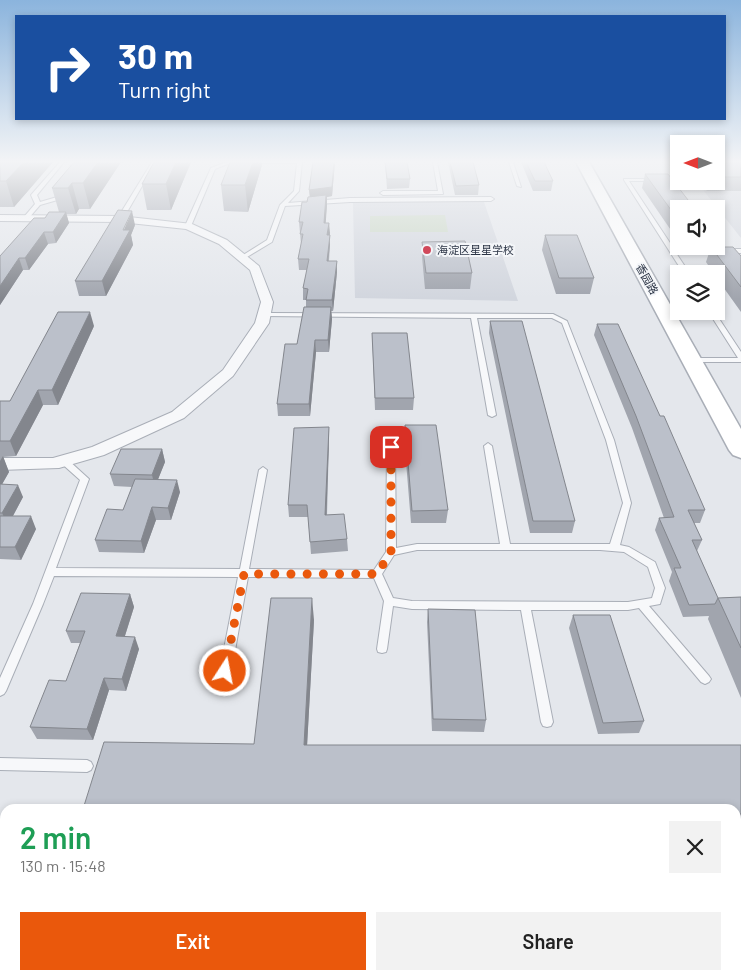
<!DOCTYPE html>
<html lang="en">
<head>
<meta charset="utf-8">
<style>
	:root { --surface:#fff; --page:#f2f2f2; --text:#222; --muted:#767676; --accent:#ea580c }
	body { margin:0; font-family:Barlow,"Noto Sans SC",sans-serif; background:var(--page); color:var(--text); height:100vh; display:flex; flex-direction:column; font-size:19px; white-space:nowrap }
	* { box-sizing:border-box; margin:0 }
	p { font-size:16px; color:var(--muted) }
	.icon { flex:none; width:28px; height:28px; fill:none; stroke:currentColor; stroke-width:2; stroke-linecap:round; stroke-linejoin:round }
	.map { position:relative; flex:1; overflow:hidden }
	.details { position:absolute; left:0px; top:804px; width:741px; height:176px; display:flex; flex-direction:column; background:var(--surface); border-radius:15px 15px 0 0; box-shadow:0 2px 8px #0003 }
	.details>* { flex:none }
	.guide { position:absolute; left:15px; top:15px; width:711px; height:105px; border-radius:0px; box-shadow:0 2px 8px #0003; background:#1a4fa0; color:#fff; overflow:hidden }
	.needle { width:32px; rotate:270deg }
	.tools { position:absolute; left:670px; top:135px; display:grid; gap:10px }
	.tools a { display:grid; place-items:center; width:55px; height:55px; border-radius:0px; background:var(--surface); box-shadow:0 2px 8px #0003; font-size:25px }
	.pin { position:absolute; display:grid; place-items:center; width:42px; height:42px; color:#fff; margin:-21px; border-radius:10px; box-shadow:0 2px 8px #0006 }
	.me { position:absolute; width:55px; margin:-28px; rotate:11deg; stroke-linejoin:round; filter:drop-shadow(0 0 4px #0008) }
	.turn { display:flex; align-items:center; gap:18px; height:105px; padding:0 20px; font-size:22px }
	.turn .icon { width:65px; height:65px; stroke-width:2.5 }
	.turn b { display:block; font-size:35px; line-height:42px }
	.round { display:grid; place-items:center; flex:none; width:52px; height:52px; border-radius:0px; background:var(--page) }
	.headline { display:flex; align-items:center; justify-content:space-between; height:85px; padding:0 20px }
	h1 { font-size:30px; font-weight:600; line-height:38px; color:#1e9e55 }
	.primary-button { display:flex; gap:10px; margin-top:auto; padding:10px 20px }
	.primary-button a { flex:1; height:58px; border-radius:0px; background:var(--accent); color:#fff; font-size:20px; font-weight:600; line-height:58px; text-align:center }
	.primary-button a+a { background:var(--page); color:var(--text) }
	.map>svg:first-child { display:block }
</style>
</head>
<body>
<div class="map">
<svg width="741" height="979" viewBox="0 0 741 979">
	<rect width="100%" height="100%" fill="#e4e7ec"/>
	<path fill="#d2d6de" d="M741 162V238L696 181H716Z
		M484 202 518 301 355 298 353 203Z"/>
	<path fill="#c9d6c5" d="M445 215 448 232H370V216Z"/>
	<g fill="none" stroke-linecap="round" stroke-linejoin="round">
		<g stroke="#a9aeb7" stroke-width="2">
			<path id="lane" d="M60 162H64L37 195 40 202 57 197 61 191 66 192 61 199 40 205 28 219H24V217L35 204 31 195Z
				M152 162H156L123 219 118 220 117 219Z
				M227 162H302L299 191 288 203 350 198 491 197 494 199 491 201 350 202 285 206 272 242 242 260 240 259V257L267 240 280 205 294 191 297 163H230L215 169 191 226 186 227 185 226 211 168Z
				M433 162H437L443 194 383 195 380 193 383 191H438Z
				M509 162H513L521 187 517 186Z
				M624 179H679V181H629L674 249H741V253H676L690 274H684L624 180Z
				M708 311H714L741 352V362H691L687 360 691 358H738Z
				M264 313 553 314 567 321 614 440 631 503 620 545 629 547 655 562 665 588 660 604 649 606 709 676 711 679 709 682 705 684 701 682 639 608 628 610H531L553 722 551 726 547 727 543 726 541 722 521 610 412 609 393 606 387 649 386 652 382 653 378 652 377 649 384 601 374 578 248 577 228 690 226 693 222 695 218 693 216 690 238 577 54 576 43 604 6 691 4 694 0 696V678L33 604 80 480 61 463 60 461 61 459H67L89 479 56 568 240 569 259 470 263 467 267 470 249 569 374 570 386 552 387 447 391 444 395 447 396 548 417 544H500L484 446 488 443 492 446 510 544H610L623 503 606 440 562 323 552 318H477L496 415 492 417 488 415 471 318 262 316V314ZM417 550H600L624 552 648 567 655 588 652 598 628 602 412 601 393 598 382 574 394 555Z
				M0 758 87 760 91 762 93 766 91 770 87 772 0 770Z"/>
		</g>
		<g stroke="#a9aeb7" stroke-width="2">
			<path id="street" d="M0 215 120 216 192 224 227 240 259 266 273 302 269 323 233 376 184 418 104 455 59 468 0 470V458H53L92 447 172 412 223 370 255 323 261 302 250 270 219 244 186 229 120 222 0 221Z"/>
		</g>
		<g stroke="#a9aeb7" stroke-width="3">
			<path id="secondary" d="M576 162H589L741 429V458L733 455 729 450Z
				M741 870V910L736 911V871Z
				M0 880H5V920H0Z
				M736 936H741V978L729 975H736Z
				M0 937H5V975H14L0 979Z"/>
		</g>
		<use href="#lane" fill="#f7f8fa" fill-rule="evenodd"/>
		<use href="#street" fill="#f7f8fa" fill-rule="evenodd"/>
		<use href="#secondary" fill="#fff" fill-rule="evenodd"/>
	</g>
	<path fill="#a1a5ae" d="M1 162H53L14 207H0V163Z
		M74 162H121L90 209H79L76 214H66L69 223 56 243 48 244 29 270H23L0 305V256L45 218 59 212 52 188Z
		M154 162H191L171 210H147L142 184Z
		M230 162H262V165L248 212 224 211 221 185Z
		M313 162H335L332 196 327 197V205L325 223 330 235V245L329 261H337V272L333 311H331L332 319 329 352H316L310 416H278L277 404 297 344 306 307V300H303V288L307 270H299L298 259 301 244 299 222 310 196 309 190Z
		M385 162H407L410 179 409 188 387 189Z
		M448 162H473L479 185 478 195H455Z
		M521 162H544L553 181 551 191H533Z
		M716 162H741V191H707L698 181H716Z
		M645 174 679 209V242L642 188Z
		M135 225 131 235 133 245 106 296H79L75 281Z
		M545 235 594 278 590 294H556L542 250Z
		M422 242 472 273 470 289H425L422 257Z
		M711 247 741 256V312L716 277V274H714L706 262Z
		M490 321 575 521 572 533H530L489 333Z
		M597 324 660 416 705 510 700 523H694L702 540 697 551 718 598 741 597V698L708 619 709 616 683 617 669 581 672 572 655 530 659 518H664L632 428 594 335Z
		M94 326 58 405H43L16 456 3 457 9 472 2 484 23 497 13 516 36 529 21 560 0 559V401H10Z
		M372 333 414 398 413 410H375Z
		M405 425 448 510 446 523H411L404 437Z
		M329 427V439L327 515 347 539 348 551 311 554 308 517H289L288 505Z
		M162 449 165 462 158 479 180 492 171 520H156L144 553 99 552 95 540 123 510 132 487 114 486 110 474Z
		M130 594 134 607 125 636 139 649 126 691 109 690 93 740 37 739 30 727 66 681 80 643H71L66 631Z
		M428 609 486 720 484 732 432 731 427 622Z
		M573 615 644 721 639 733 598 734 569 628Z
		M314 620 307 745H741V833H736V809L254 744Z"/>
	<path fill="#83868d" d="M24 162H53L14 207 6 181Z
		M98 162H121L90 209 83 183Z
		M176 162H191L171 210 166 184Z
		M253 162H262V165L248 212 245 185Z
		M334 162H335L332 196 327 197V205L325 233 310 199 309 190Z
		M72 183 79 209 76 214 68 188Z
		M132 211 135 225 131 235 133 245 106 296 102 281Z
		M66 212 69 223 56 243 53 232Z
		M329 223 330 233 328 245 327 235Z
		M44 232 48 244 29 270 25 258Z
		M330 235V245L327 271V261Z
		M19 258 23 270 0 305V286Z
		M337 261V272L333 311 332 300Z
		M331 307 332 319 329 352 328 340Z
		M90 312 94 326 58 405 52 390Z
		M315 340 316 352 310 416 309 404Z
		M38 390 43 405 16 456 10 441Z
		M329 427V439L326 527 325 515Z
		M162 449 165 462 155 487 152 475Z
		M3 456 9 472 0 488V461Z
		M177 480 180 492 171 520 168 508Z
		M18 485 23 497 8 525 2 513Z
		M152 507 156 520 144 553 141 541Z
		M31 516 36 529 21 560 15 547Z
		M130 594 134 607 121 648 116 636Z
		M312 598 314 620 306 765 304 745Z
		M135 637 139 649 126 691 122 679Z
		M104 678 109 690 93 740 87 729Z"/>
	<path fill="#bbc0ca" stroke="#83868d" d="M1 162H24L6 181H0V163Z
		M74 162H98L83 183H72L68 188H52Z
		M154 162H176L166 184H142Z
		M230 162H253L245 185H221Z
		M313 162H334L332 187 309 190Z
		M385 162H407L410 179H387Z
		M450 162H473L479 185 456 186Z
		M526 162H544L553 181H535Z
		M716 162H741V177H716Z
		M645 174H668L695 209H679V221Z
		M326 195 324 223H329L327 235H330L327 261H337L332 300H306L308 289 303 288 309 259H298L303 234H300L303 222H299L302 202H307L308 197Z
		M118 210 132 211 123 230H130L102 281H75Z
		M49 212H66L53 232H44L25 258H19L0 286V256L34 218H45Z
		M545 235H577L594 278H559Z
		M465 241 472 273H426L422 242Z
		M711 247H733L741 256V287Z
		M304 307H331L328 340H315L309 404H277L285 344H297Z
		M58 312H90L52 390H38L10 441H0V401H10Z
		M490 321H522L575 521H533Z
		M597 324H618L660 416H664L705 510H688L702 540H692L718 598 715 604 689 605 674 568H681L659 518 674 517 636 416Z
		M372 333H407L414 398H375Z
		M405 425H436L448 510 412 511Z
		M329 427 325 515 344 514 347 539 310 542 307 505H288L294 428Z
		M121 449H162L152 475 110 474Z
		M135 479 177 480 168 508 152 507 141 541 95 540 107 509 123 510Z
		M0 484 18 485 2 513H0Z
		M0 516H31L15 547H0Z
		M81 593 130 594 116 636 135 637 122 679 104 678 87 729 30 727 49 680 66 681 85 631H66Z
		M741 597V648L718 598Z
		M271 598H312L304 745H741V814H736V809H83L104 742 254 744Z
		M428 609 475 610 486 720 433 719Z
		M573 615H610L644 721 603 723Z"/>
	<linearGradient id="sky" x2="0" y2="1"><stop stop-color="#8bb4dd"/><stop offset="0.54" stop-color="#f3f4f6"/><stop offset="1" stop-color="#f3f4f6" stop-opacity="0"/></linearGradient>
	<rect width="741" height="299" fill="url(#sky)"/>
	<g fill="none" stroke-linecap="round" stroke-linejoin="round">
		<path stroke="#ea580c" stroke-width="9" stroke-dasharray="0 16.2" d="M225 671 244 574H377L391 552V447"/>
	</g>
	<circle fill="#d1495b" stroke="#f4f6f9" stroke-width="2" cx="427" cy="250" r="5"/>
	<g text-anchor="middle" stroke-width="4" stroke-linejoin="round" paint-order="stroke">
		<g font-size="11" fill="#2b3445" stroke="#f4f6f9" text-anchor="start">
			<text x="437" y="254">海淀区星星学校</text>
		</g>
		<g font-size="11" fill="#2b3445" stroke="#f4f6f9">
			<text transform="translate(647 279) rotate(61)" y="4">香园路</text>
		</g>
	</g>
</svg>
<div class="tools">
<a><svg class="needle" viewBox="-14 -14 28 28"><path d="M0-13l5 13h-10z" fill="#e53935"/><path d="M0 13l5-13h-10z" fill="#767676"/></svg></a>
<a><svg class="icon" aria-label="sound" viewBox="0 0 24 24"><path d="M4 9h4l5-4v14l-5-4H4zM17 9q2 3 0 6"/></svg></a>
<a><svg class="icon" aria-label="layers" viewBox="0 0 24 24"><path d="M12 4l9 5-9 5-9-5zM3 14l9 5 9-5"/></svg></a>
</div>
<div class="pin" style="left:391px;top:447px;background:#d93025"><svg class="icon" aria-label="arrive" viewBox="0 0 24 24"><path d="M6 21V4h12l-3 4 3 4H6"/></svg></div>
<svg class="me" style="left:225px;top:671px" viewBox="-20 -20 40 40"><circle r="17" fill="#ea580c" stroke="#fff" stroke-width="3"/><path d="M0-11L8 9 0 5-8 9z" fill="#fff"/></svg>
<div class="guide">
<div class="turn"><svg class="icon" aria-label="right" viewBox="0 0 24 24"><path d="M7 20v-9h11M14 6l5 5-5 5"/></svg><div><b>30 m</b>Turn right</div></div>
</div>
<section class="details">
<div class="headline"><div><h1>2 min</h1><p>130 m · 15:48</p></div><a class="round"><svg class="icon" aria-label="close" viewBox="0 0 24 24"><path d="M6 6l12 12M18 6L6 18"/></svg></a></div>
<div class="primary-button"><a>Exit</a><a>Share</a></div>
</section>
</div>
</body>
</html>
